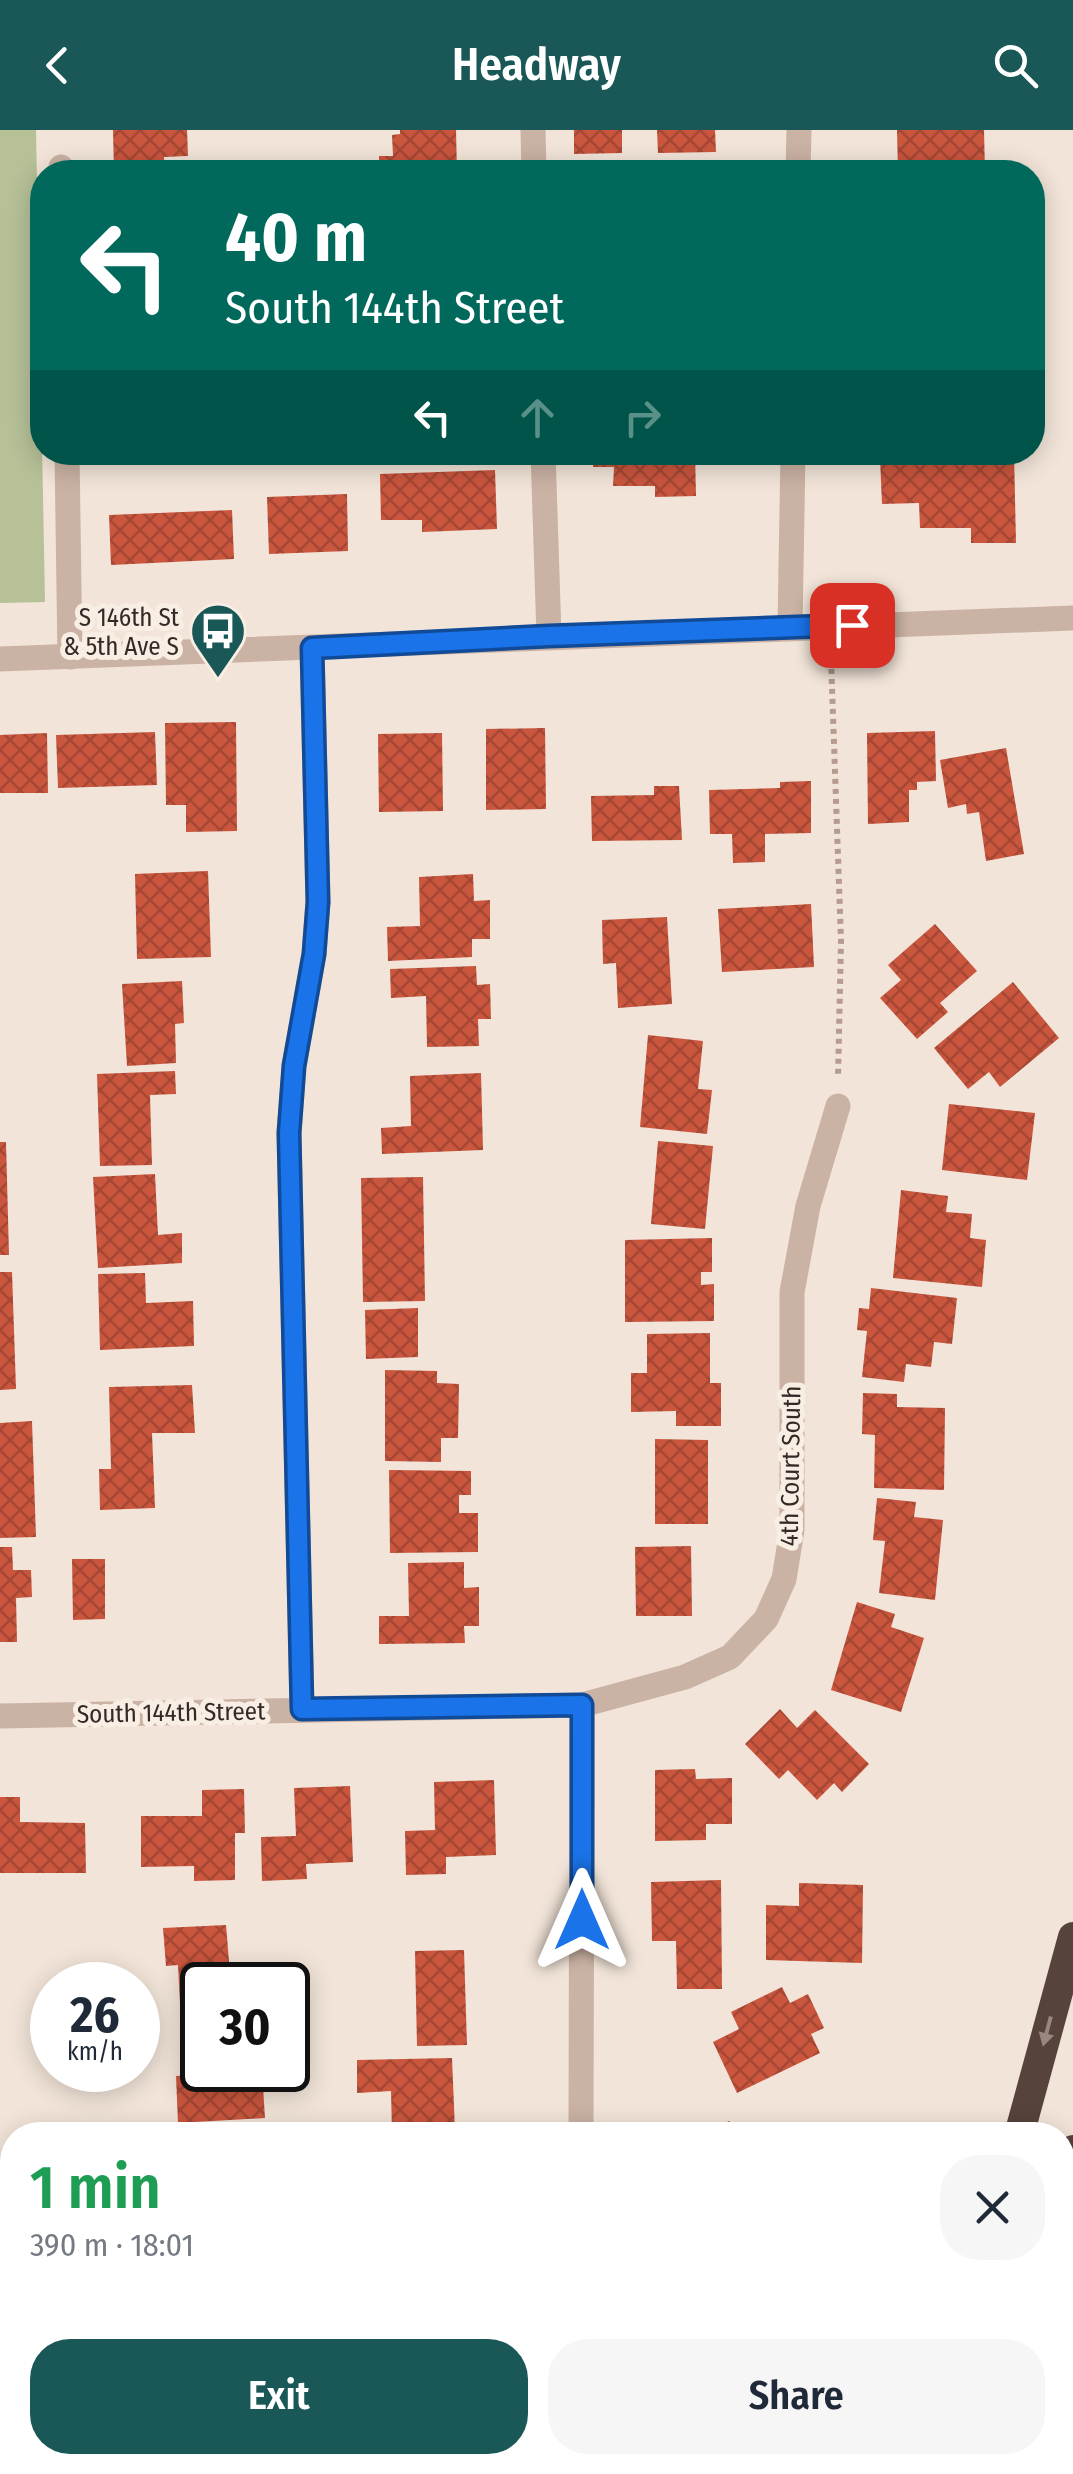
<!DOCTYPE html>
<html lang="en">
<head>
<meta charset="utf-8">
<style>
	:root { --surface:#fff; --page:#f6f6f7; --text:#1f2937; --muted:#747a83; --accent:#1a5757 }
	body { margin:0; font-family:"Fira Sans Condensed",sans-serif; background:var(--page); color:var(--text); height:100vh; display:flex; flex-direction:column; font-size:38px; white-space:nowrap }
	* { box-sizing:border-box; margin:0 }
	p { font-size:32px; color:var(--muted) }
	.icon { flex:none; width:55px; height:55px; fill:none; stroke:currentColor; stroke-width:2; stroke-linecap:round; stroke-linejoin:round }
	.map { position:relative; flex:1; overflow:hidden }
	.panel { position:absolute; left:0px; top:1992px; width:1075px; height:352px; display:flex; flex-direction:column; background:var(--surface); border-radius:40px 40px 0 0; box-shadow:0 5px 25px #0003 }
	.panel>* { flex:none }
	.guide { position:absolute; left:30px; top:30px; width:1015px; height:305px; border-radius:40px; box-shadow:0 5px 25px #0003; background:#00695c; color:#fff; overflow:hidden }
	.speed { position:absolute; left:30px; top:1832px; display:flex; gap:20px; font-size:50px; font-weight:700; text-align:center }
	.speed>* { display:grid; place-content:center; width:130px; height:130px; border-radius:50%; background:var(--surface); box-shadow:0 5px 25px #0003; line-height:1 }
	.speed small { font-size:25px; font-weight:400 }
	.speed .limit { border:5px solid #111; border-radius:15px; background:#fff; color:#111 }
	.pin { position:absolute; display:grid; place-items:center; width:85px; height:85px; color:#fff; margin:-42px; border-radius:20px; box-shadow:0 5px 15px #0006 }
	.me { position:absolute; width:110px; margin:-55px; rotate:0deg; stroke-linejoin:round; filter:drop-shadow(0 0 8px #0008) }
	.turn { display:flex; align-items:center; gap:35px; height:210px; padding:0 30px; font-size:45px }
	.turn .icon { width:130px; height:130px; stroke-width:2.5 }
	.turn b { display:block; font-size:70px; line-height:85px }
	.lanes { display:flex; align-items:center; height:95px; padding:0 30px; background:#0003; justify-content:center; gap:50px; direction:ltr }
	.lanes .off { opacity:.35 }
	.round { display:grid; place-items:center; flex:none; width:105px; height:105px; border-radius:40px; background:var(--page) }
	.overview { display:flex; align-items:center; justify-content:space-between; height:170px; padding:0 30px }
	h1 { font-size:60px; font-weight:600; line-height:75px; color:#1e9e55 }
	.action { display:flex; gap:20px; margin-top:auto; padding:20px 30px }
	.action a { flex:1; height:115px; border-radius:40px; background:var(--accent); color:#fff; font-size:40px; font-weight:600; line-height:115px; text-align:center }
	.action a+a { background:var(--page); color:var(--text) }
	header { display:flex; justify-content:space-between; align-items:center; height:130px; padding:0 30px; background:var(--accent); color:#fff; font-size:45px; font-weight:600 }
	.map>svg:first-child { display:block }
</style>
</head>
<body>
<header><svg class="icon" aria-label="back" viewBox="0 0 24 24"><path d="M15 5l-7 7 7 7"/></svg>Headway<svg class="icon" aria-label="search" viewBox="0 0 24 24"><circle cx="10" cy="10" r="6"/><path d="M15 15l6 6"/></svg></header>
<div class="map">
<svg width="1073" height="2344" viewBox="0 0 1073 2344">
	<defs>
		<pattern id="building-cross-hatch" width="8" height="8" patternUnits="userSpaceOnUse" patternTransform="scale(2.5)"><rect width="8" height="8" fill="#ca563e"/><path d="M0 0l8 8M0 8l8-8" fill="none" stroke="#a54734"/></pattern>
	</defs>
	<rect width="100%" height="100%" fill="#f2e4d8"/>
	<path fill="#b6c198" d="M0 0H36L45 472 0 473Z"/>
	<path fill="url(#building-cross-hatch)" d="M113 0H187L188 26 164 27 165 42H114Z
		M400 0H456L457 42H361V39H379V26H393L392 5 400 4Z
		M574 0H622V23L574 24Z
		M657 0H715L716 22 658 23Z
		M897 0H984L985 42H898Z
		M710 31V42H661V32Z
		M593 322H695L696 366 655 367V356H613L614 337H593Z
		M1014 323 1016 413H971V398H920L919 373 882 374 880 328Z
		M495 340 497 399 422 402V390H381L380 344Z
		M347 364 348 421 269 424 267 367Z
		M232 380 234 429 111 435 109 385Z
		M236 592 237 701 186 702V675H166L165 593Z
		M545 598 546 679 486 680V599Z
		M935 601 936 651 917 652V660H909V692L868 694 867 603Z
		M155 602 157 655 58 658 56 605Z
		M47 603 48 663H0V605Z
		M442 603 443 681 379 682 378 604Z
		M1006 618 1024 724 986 731 979 682 967 684 966 674 948 678 940 630Z
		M811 651V703L765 704V732L733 733 732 704H710L709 660 780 658V652Z
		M654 656H679L682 710 592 711 591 666 654 665Z
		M208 741 211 827 137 829 135 744Z
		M473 744 474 771 490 770V809H472V827L388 831 387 797 420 796 419 747Z
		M811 774 814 837 722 842 718 779Z
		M667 787 672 874 618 878 616 833 603 834 602 790Z
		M935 794 977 841 940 873 948 882 917 909 880 868 901 850 888 835Z
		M476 836 477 855 490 854 491 889H478L479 916 427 917 426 866 391 868 390 839Z
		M182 851 184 893 175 894 176 933 127 936 122 854Z
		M1013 852 1059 908 1000 957 989 942 968 959 934 918Z
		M648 905 703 911 698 959 712 960 707 1004 640 997Z
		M175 941 176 964 150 965 152 1035 100 1036 97 944Z
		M481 943 483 1020 382 1024 381 998 411 996 410 946Z
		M949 974 1035 983 1027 1050 942 1040Z
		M658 1011 713 1016 705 1099 651 1094Z
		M0 1012H6L9 1125H0Z
		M155 1044 158 1105 182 1103V1133L98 1138 93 1047Z
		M423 1047 425 1171 363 1172 361 1048Z
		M901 1060 948 1066 946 1082 972 1084 970 1108 986 1110 982 1157 893 1148Z
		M712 1108V1142H701V1155L714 1154V1191L625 1192V1110Z
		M0 1142H12L16 1259 0 1260Z
		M145 1143 146 1173 193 1171 194 1216 100 1220 98 1144Z
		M871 1158 957 1168 952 1214 934 1212 931 1237 906 1234 904 1252 862 1247 867 1201 857 1200 859 1178 869 1179Z
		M418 1178V1227L366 1229 365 1180Z
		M710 1203V1253H721V1296H676V1281L631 1282V1243H647V1204Z
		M385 1240 437 1241V1253L459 1254 458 1308H441V1332L385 1331Z
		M192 1255 195 1303H152L155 1378 100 1380 99 1339H111L109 1257Z
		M863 1263 897 1264V1277L945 1278 944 1360 874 1358 875 1305 862 1304Z
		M32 1291 36 1407 0 1408V1293Z
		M655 1309 708 1310V1394H655Z
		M389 1340 471 1341V1365H459V1383H478V1422L390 1423Z
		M877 1368 916 1372 914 1387 943 1390 935 1470 879 1463 885 1411 873 1410Z
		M691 1416 692 1486H636L635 1417Z
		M0 1417H12L13 1440H31L32 1467 16 1468 17 1512H0Z
		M72 1429H105V1489L73 1490Z
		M464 1432V1458L479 1457V1496H464L465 1513 379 1514V1486H409L408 1433Z
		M857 1472 895 1484 891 1497 924 1508 901 1582 831 1560Z
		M780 1579 797 1598 815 1580 869 1634 842 1662 834 1653 817 1670 788 1640 779 1649 745 1614Z
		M695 1639 696 1649 732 1648V1694H706V1710L655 1711V1640Z
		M494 1650 496 1725 446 1727V1744L406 1745 405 1701 435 1700 434 1652Z
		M350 1656 353 1732 306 1734 307 1749 262 1751 261 1707 296 1706 294 1658Z
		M244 1659 245 1703H235V1750L194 1751V1736L141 1737V1686H202V1660Z
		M0 1667H20V1692L85 1693 86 1743H0Z
		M721 1750 722 1859H677L676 1811H652L651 1752Z
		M799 1753 863 1755 862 1833 766 1830V1775L799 1776Z
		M226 1795 231 1855H202V1910L182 1911 178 1835 166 1836 163 1798Z
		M464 1820 467 1915 417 1916 415 1821Z
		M782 1857 790 1873 808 1864 824 1898 811 1904 820 1923 737 1963 713 1912 739 1899 731 1882Z
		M452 1928 455 2001 392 2003 391 1961 357 1963V1930Z
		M262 1941 265 1988 178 1993 176 1946Z
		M728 1991 763 2005H723Z
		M218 2332H341V2336L218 2340Z"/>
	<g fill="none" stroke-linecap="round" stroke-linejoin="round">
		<path stroke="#b69c8e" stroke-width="6" stroke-dasharray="5 5" stroke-linecap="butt" d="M831 529 841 811 838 948"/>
		<path stroke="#cab2a4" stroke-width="25" d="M533 0 534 42
			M61 37V42
			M798 42 799 0
			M67 322 70 527
			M543 322 549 506
			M790 497 793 322
			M302 1579 289 1003 294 936 314 824 318 772 312 518
			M0 1586 582 1575 685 1547 730 1527 766 1489 784 1449 792 1400V1162L808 1076 838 976
			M581 2005 582 1575
			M582 2344V2332"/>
		<path stroke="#cab2a4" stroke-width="25" d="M0 529 1073 488"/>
		<path stroke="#56433c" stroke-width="30" d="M1019 2005 1073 1807
			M1062 2051 1073 2020
			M1062 2286 1073 2252
			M928 2344 931 2332
			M963 2344 967 2332
			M1044 2344 1048 2332"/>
	</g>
	<defs><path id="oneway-solid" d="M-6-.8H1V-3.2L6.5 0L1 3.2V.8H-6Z" transform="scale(2.5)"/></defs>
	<use fill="#97877f" href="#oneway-solid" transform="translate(1047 1901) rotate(105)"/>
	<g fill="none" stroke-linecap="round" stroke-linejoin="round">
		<g stroke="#114b97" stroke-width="25">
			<path id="route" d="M582 1790V1575L302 1579 289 1003 294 936 314 824 318 772 312 518 549 506 852 495"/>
		</g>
		<use href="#route" stroke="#1a73e8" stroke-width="18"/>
	</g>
	<defs>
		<g id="bus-pin" transform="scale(2.875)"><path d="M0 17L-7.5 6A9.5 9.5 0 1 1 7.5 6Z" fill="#1a5757" stroke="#f9eee4"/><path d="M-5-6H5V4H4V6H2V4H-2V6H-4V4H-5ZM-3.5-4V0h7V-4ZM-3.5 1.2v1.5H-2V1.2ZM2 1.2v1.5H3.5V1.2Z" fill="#fff"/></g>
	</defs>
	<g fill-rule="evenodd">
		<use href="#bus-pin" x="218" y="501"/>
	</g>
	<g text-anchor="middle" stroke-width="10" stroke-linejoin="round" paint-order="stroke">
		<g font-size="25" fill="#352926" stroke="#f9eee4" text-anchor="end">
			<text x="179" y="496">S 146th St<tspan x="179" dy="29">&amp; 5th Ave S</tspan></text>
		</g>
		<g font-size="25" fill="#352926" stroke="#f9eee4">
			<text transform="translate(790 1336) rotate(-89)" y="9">4th Court South</text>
			<text transform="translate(171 1582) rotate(-1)" y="9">South 144th Street</text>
		</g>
	</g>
</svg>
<div class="speed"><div>26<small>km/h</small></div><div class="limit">30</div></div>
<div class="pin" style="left:852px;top:495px;background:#d93025"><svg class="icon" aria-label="arrive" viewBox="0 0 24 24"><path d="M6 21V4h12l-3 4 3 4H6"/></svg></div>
<svg class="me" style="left:582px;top:1790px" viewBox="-20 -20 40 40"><path d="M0-17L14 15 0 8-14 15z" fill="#1a73e8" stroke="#fff" stroke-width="4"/></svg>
<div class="guide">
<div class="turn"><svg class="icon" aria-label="left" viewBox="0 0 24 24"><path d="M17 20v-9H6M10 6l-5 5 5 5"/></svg><div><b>40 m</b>South 144th Street</div></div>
<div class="lanes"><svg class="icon" aria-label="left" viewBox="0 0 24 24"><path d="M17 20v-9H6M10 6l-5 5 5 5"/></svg><svg class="icon off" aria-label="ahead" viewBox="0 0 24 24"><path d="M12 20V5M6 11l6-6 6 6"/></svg><svg class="icon off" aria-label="right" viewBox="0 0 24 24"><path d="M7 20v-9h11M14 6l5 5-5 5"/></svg></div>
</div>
<section class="panel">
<div class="overview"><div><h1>1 min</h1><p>390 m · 18:01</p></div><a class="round"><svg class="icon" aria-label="close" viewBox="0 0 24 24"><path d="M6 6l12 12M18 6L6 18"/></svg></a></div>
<div class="action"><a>Exit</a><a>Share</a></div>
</section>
</div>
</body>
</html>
